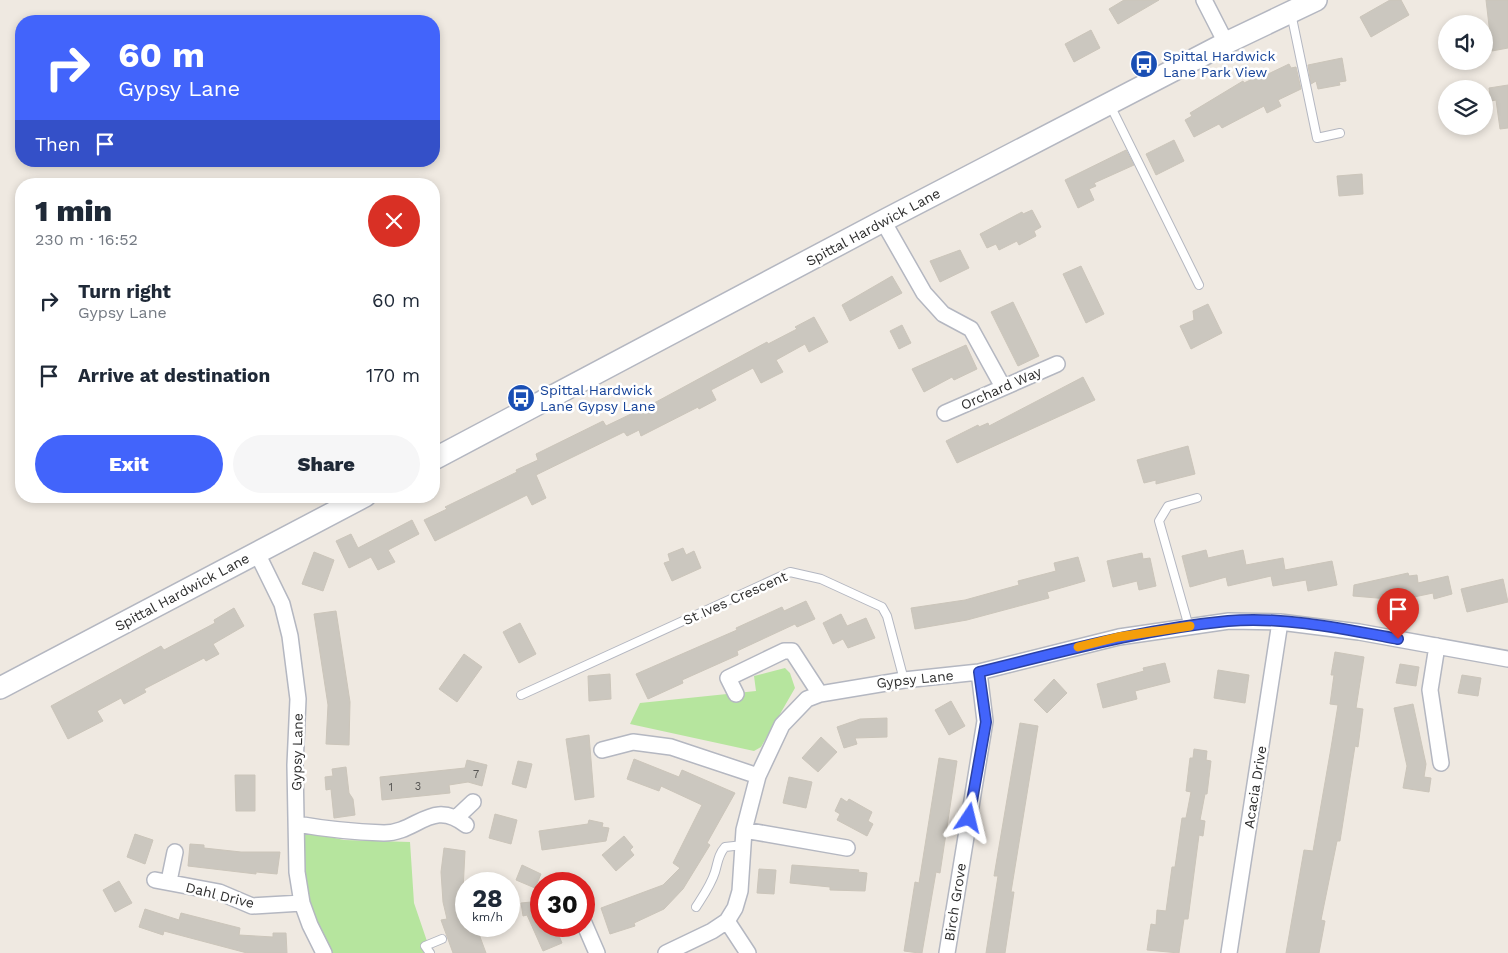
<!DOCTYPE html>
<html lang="en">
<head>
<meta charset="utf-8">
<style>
	:root { --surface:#fff; --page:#f6f6f7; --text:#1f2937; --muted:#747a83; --accent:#4264fb }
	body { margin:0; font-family:"Work Sans",sans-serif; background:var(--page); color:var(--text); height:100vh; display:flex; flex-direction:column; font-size:19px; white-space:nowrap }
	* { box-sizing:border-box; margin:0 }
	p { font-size:16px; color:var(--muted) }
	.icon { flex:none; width:28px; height:28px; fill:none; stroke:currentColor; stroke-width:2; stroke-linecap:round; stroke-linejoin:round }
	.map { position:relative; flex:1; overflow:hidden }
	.sheet { position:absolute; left:15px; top:178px; width:425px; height:325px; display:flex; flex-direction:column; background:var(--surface); border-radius:20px; box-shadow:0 2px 8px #0003 }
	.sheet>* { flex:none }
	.top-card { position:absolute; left:15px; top:15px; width:425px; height:152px; border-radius:20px; box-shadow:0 2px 8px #0003; background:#4264fb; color:#fff; overflow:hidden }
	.controls { position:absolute; left:1438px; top:15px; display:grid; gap:10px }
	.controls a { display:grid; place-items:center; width:55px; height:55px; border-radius:50%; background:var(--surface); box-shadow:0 2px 8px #0003; font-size:25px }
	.speed { position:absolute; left:455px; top:872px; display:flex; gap:10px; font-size:25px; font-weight:700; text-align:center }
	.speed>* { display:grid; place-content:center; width:65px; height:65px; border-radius:50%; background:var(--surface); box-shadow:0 2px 8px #0003; line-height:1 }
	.speed small { font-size:12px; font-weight:400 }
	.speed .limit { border:8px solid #d22; background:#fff; color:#111 }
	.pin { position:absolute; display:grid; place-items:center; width:42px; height:42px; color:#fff; margin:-51px -21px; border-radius:50% 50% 50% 0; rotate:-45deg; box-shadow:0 0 5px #0007 }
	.pin .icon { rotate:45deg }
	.me { position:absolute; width:55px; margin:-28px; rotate:10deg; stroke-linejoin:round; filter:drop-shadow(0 0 4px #0008) }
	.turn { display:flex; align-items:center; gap:18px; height:105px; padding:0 20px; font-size:22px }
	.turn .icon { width:65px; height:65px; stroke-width:2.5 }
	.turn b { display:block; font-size:35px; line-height:42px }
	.then { display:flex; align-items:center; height:48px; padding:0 20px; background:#0003; gap:10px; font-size:19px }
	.round { display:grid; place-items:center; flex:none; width:52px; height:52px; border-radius:26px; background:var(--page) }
	.overview { display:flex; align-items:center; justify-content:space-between; height:85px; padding:0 20px }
	h1 { font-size:30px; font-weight:800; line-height:38px }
	.cta { display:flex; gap:10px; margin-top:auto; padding:10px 20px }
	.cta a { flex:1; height:58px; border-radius:30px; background:var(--accent); color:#fff; font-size:20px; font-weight:800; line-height:58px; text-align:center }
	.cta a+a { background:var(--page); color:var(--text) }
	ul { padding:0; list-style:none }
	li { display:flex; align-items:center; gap:15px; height:75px; padding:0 20px }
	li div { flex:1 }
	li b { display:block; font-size:19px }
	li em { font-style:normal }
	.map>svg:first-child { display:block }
</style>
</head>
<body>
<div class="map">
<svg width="1508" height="953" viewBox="0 0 1508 953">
	<rect width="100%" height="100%" fill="#efe9e1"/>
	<path fill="#b6e59e" d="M785 668 790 673 795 688 761 747 754 751 630 724 640 703 756 691 754 676Z
		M297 830 344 840 410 842 414 903 431 953H324L310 925Z"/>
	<path fill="#cbc7bf" stroke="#cbc5ba" d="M1124 0H1159L1118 24 1109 9Z
		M1390 0H1401L1409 15 1371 37 1360 17Z
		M1486 0H1508V48L1492 51Z
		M1091 30 1100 48 1074 62 1065 44Z
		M1342 58 1346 81 1339 82 1340 85 1318 89 1316 81 1311 84 1308 65Z
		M1289 64 1291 68 1296 67 1301 89 1278 100 1281 106 1267 113 1264 106 1222 128 1219 124 1194 137 1185 120 1192 116 1190 113 1243 81 1244 83 1265 73 1266 75Z
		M1508 85V128L1500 129 1496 100 1491 101 1489 88Z
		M1174 140 1184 161 1156 175 1146 154Z
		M1126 150 1134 165 1094 183 1096 186 1089 189 1094 200 1078 208 1065 180Z
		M1362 174 1363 194 1339 196 1337 176Z
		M1032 210 1041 227 1034 231 1036 236 1019 245 1017 241 999 250 996 244 987 248 980 234 1022 212 1023 214Z
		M960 250 969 268 940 282 930 261Z
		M1081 266 1104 314 1086 323 1063 274Z
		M892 276 902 293 850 321 842 305Z
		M1013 302 1039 356 1018 366 991 312Z
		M1208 304 1222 333 1191 349 1180 326 1194 320 1193 311Z
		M814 317 828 342 809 352 805 344 776 360 783 372 761 383 753 368 711 390 716 400 699 409 698 407 641 436 639 430 627 436 624 432 536 475 546 498 532 505 527 495 435 541 424 520 447 509 445 507 517 472 516 470 538 460 536 454 603 421 606 426 656 402 767 342 768 344 797 329 795 327Z
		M902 325 911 343 899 349 890 331Z
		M966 345 977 369 954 380 952 377 924 392 912 369Z
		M1083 377 1095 400 957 463 946 441 978 425 979 427 988 423 989 426Z
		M1188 446 1195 474 1156 484V480L1144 483 1137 460Z
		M412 520 419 534 388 550 395 562 378 570 371 557 349 568 336 541 351 534 358 548Z
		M683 548 686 555 694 551 701 568 672 581 664 563 670 561 668 554Z
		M1206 550 1208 558 1243 550 1246 565 1283 558 1285 570 1332 561 1337 585 1308 591 1306 580 1273 586 1271 576 1228 586 1226 577 1190 587 1182 556Z
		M314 552 334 560 323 591 302 584Z
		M1142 553 1143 559 1150 558 1156 586 1139 590 1137 581 1113 587 1107 561Z
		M1078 557 1085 581 1047 592 1049 598 967 620 915 629 911 608 965 600 1019 585 1018 581 1056 571 1054 563Z
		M1408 573 1409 576 1417 575 1418 583 1448 576 1452 594 1434 599 1433 593 1414 597 1413 594 1389 599 1353 596 1354 585Z
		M1503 579 1508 602 1467 612 1461 589Z
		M806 601 815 619 797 627 795 624 737 651 738 655 682 680 683 683 648 699 636 674 737 630 736 628 782 607 784 611Z
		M234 608 244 626 213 644 219 654 206 661 204 658 144 689 146 692 124 704 121 698 97 711 103 721 68 739 51 706 161 646 164 650 215 623 214 620Z
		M336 611 350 702 349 745 326 744 328 705 314 614Z
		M841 614 847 626 866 618 875 638 848 648 843 639 833 644 823 623Z
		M520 623 536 654 519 663 503 632Z
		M1335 652 1364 657 1356 708 1363 709 1358 747 1355 746 1340 841H1337L1321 920 1325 921 1319 953H1286L1304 850 1313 851 1331 748 1338 705 1330 704 1334 675H1331Z
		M464 654 482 667 457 702 439 689Z
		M1165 663 1170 682 1135 691 1137 699 1103 708 1097 684 1144 671 1143 668Z
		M1400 664 1419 667 1416 686 1396 683Z
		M1218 670 1249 675 1245 703 1214 698Z
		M610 674 611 699 589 701 588 676Z
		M1462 675 1481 678 1478 696 1458 693Z
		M1054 679 1067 693 1047 713 1034 700Z
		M951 701 965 726 949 735 935 710Z
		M1413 704 1426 764 1424 777 1431 778 1429 792 1403 788 1407 766 1394 708Z
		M887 718V737L855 738 857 744 844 748 837 727 860 719Z
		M1020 723 1038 726 1011 892H1014L1005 953H986L998 876H994Z
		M589 735 594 797 575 800 566 739Z
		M821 737 837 752 818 772 802 758Z
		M1194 749 1207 751 1206 760 1211 761 1207 794H1205L1200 820 1205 821 1203 836 1199 835 1188 919H1184L1179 953 1147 950 1151 924 1156 925 1157 910 1166 911 1172 867H1175L1182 818H1186L1191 792 1186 791 1190 758H1193Z
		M939 758 957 761 940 873 936 872 922 953H919L904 951 915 882 919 883Z
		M634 759 679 777 682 770 735 793 707 843 710 845 683 889 664 909 634 923 635 926 610 934 601 908 663 885 680 868 673 863 702 805 661 786 659 791 627 779Z
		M467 760 487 765 482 786 468 782 449 785 450 793 382 800 380 777 465 768Z
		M518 761 532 764 526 788 512 784Z
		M346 767 349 793 353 799 355 815 334 818 331 789 326 790 325 777 333 776 332 769Z
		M235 775H255V811H236Z
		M789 777 812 782 806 808 783 803Z
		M841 798 847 802 849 799 872 812 868 821 873 824 867 836 837 820 840 814 835 811Z
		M495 814 517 820 511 844 489 838Z
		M589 820 603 823 602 827 609 828 606 841 542 850 539 831 588 824Z
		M135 834 153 840 145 864 127 857Z
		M624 836 633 847 630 850 634 855 616 871 602 855Z
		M190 844 204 845V848L241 852H280L277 874 256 872V874L188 866Z
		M444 848 465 851 463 891 466 904V926H476L486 953H453L441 920 447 919 443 902 441 872Z
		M522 865 541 874 535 888 516 880Z
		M792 865 859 870 858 872 867 873 865 891 830 890V887L790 883Z
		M759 869 776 870 774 894 757 893Z
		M119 881 132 903 115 912 103 890Z
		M541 901V926H555L562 943 543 951 527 915 523 916 521 903Z
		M145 909 179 920 181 913 228 925 240 928 239 935 273 937V933H286L287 953H247L164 931 163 935 139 927Z"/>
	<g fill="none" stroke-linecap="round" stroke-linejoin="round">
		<g stroke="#b4b7c1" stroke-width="10">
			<path id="lane" d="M1291 13 1317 138 1340 133
				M1110 105 1199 285
				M1189 627 1159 521 1168 506 1197 498
				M521 695 790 572 821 579 882 607 887 616 904 680
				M696 907C703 896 711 885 715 872 718 862 718 855 725 847L743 845
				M430 953 425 946 442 939"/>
		</g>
		<g stroke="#b4b7c1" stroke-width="18">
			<path id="street" d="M1204 0 1226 43
				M883 221 924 293 943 314 971 329 1003 387
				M945 413 1057 364
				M257 553 282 604 290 636 298 699 295 765 297 872 302 903 310 925 324 953
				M1437 646 1430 690 1441 763
				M736 694 728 678 784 651H792L820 694
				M602 750 633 742 671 747 758 776
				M456 818 473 802
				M297 824C325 829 355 832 384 833 417 833 432 798 466 825
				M744 830 847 848
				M155 880 219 892 252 906 302 903
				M169 881 175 852
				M567 883V884
				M727 921 748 953
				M584 923 597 953
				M666 953 712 931 727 921 735 908 740 891 744 830 758 776 782 725 807 699 820 694 904 680 979 672 1119 637 1229 621 1280 622 1359 632 1508 659
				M947 953 985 721 979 672
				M1229 953 1280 622"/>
		</g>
		<g stroke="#b4b7c1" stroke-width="24">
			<path id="secondary" d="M434 459 883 221 1226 43 1316 0
				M0 688 365 496"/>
		</g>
		<use href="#lane" stroke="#fff" stroke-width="8"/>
		<use href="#street" stroke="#fff" stroke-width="15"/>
		<use href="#secondary" stroke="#fff" stroke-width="21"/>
	</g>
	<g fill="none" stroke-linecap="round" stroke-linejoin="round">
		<g stroke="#2b41a3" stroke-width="12">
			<path id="route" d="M969 818 986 722 979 672C1061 652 1143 629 1228 621 1283 616 1344 629 1398 639"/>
		</g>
		<use href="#route" stroke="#4264fb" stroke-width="9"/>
		<path stroke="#f59e0b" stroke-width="9" d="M1078 647 1118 637 1190 626"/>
	</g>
	<defs>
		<g id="bus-disc" transform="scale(1.4375)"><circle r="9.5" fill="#1a4fb4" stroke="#fff"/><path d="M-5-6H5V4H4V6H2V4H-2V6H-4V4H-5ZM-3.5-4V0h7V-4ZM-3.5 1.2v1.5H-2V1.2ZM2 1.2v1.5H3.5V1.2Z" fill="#fff"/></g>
	</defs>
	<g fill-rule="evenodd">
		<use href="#bus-disc" x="1144" y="64"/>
		<use href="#bus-disc" x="521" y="398"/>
	</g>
	<g text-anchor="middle" stroke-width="5" stroke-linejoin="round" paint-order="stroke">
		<g font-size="11" fill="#555452">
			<text x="476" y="778">7</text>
			<text x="418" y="790">3</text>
			<text x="391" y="791">1</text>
		</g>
		<g font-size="14" fill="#164399" stroke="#fff" text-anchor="start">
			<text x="1163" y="61">Spittal Hardwick<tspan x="1163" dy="16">Lane Park View</tspan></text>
			<text x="540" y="395">Spittal Hardwick<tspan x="540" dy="16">Lane Gypsy Lane</tspan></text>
		</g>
		<g font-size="14" fill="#2e2e2e" stroke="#fff">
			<text transform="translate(873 227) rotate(-28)" y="5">Spittal Hardwick Lane</text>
			<text transform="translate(1001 388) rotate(-24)" y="5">Orchard Way</text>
			<text transform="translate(182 592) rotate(-28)" y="5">Spittal Hardwick Lane</text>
			<text transform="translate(735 598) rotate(-24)" y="5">St Ives Crescent</text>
			<text transform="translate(915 679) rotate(-6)" y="5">Gypsy Lane</text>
			<text transform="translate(297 752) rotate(-89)" y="5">Gypsy Lane</text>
			<text transform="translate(1255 787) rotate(-81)" y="5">Acacia Drive</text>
			<text transform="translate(220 895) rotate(14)" y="5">Dahl Drive</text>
			<text transform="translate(955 902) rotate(-81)" y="5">Birch Grove</text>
		</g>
	</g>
</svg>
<div class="controls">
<a><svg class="icon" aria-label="sound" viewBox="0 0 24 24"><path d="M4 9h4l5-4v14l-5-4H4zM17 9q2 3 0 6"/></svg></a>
<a><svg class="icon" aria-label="layers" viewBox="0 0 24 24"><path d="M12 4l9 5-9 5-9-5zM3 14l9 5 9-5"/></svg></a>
</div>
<div class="speed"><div>28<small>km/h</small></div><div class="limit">30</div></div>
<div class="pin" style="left:1398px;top:639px;background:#d93025"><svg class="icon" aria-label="arrive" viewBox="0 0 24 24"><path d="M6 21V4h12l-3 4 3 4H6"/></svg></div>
<svg class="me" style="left:969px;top:818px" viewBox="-20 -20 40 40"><path d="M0-17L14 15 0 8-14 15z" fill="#4264fb" stroke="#fff" stroke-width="4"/></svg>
<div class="top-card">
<div class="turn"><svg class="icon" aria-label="right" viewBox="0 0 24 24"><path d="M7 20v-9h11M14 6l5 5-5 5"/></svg><div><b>60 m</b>Gypsy Lane</div></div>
<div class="then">Then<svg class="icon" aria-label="arrive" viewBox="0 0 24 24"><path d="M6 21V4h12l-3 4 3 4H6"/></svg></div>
</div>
<section class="sheet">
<div class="overview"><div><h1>1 min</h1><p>230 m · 16:52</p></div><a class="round" style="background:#d93025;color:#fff"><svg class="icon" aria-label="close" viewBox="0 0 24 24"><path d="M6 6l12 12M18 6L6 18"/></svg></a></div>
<ul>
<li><svg class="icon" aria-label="right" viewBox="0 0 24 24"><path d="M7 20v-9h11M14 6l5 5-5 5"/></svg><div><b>Turn right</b><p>Gypsy Lane</p></div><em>60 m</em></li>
<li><svg class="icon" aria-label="arrive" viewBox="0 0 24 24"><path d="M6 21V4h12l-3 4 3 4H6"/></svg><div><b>Arrive at destination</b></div><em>170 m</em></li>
</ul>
<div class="cta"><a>Exit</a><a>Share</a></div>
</section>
</div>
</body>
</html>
